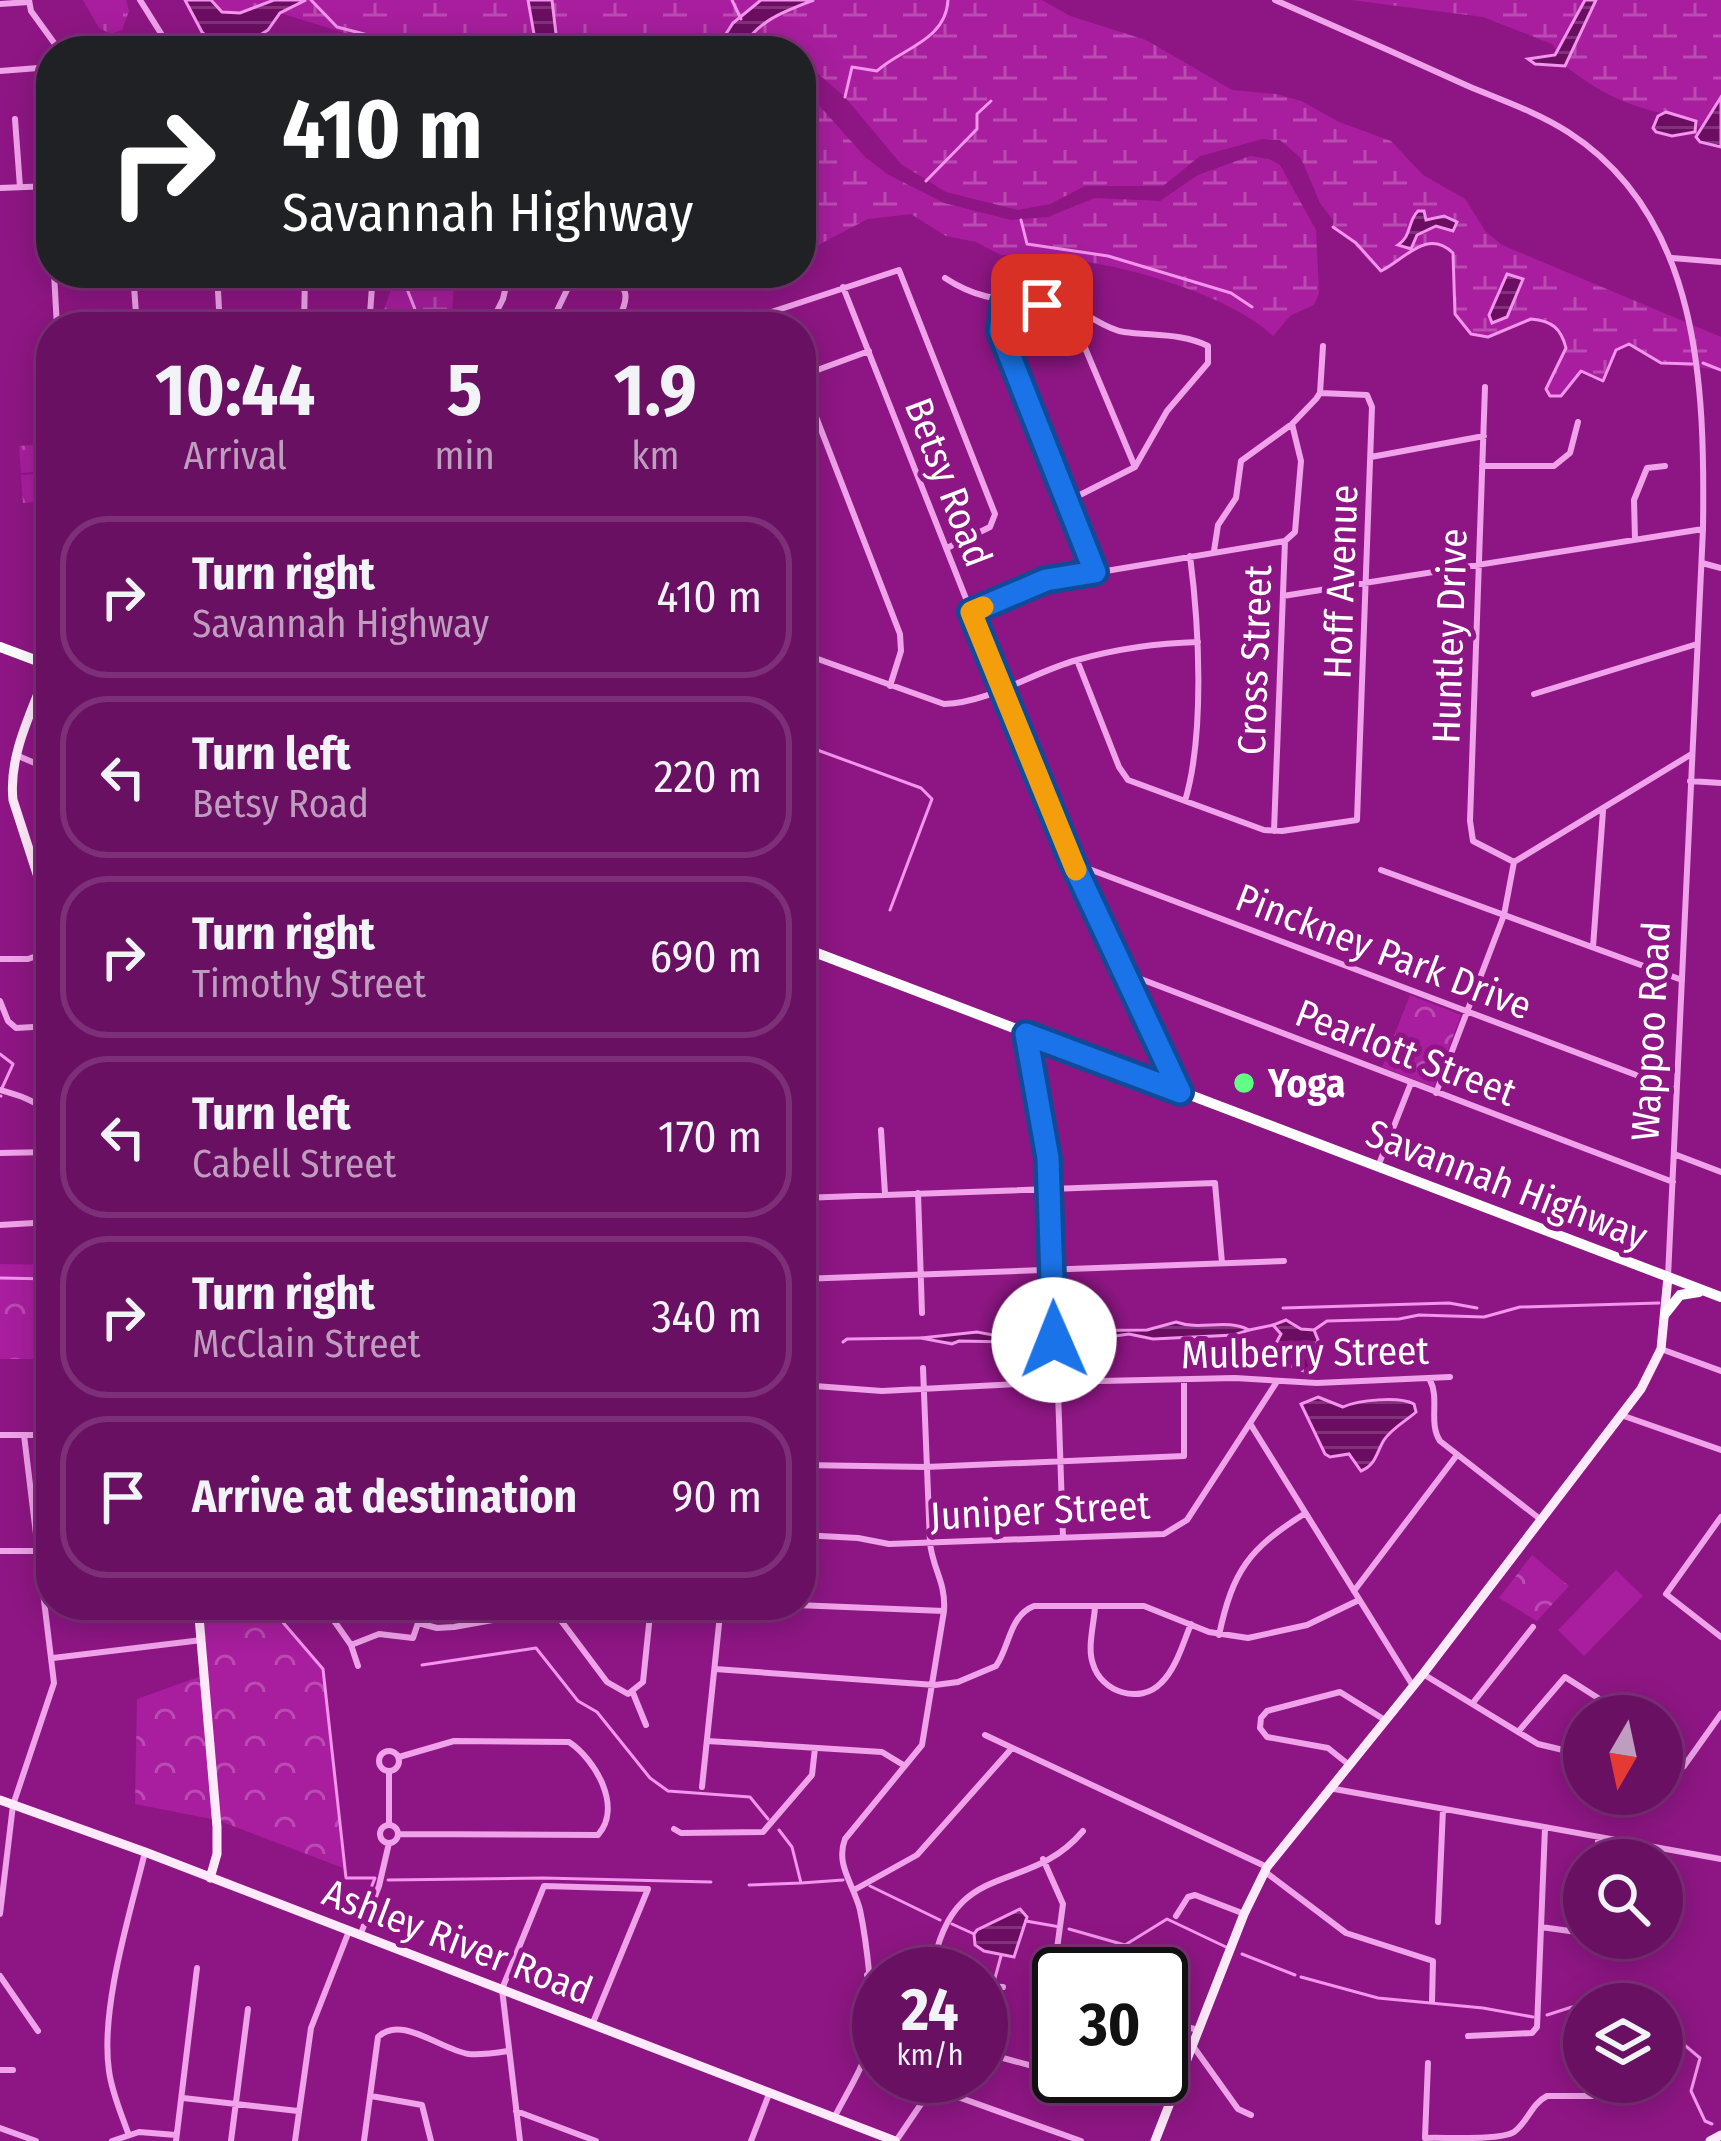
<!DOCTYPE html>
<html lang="en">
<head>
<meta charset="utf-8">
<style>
	:root { --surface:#6a1063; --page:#6f1969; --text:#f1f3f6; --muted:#be9dbe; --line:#7d3078 }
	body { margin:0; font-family:"Fira Sans Condensed",sans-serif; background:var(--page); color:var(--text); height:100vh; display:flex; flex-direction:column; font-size:45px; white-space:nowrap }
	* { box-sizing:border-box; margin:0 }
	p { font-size:39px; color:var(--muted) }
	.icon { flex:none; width:66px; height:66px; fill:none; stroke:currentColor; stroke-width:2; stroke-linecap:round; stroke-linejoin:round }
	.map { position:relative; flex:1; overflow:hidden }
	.sheet { position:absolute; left:36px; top:312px; width:780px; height:1308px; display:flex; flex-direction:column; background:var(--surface); border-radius:48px; box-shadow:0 6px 30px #0003,0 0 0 3px var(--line) }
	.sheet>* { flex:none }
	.top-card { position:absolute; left:36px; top:36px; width:780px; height:252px; border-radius:48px; box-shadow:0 6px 30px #0003,0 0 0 3px var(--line); background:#202124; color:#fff; overflow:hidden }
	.needle { width:78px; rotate:189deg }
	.fabs { position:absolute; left:1563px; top:1695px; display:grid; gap:24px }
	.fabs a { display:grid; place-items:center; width:120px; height:120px; border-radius:50%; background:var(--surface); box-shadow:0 6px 30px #0003,0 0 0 3px var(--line); font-size:60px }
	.speed { position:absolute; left:852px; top:1947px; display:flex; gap:24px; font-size:60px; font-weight:700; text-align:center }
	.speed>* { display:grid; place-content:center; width:156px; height:156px; border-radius:50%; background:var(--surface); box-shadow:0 6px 30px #0003,0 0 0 3px var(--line); line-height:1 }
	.speed small { font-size:30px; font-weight:400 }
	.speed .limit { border:6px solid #111; border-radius:18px; background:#fff; color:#111 }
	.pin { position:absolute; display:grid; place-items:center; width:102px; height:102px; color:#fff; margin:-51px; border-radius:24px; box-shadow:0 6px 18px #0006 }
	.me { position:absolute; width:132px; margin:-66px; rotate:359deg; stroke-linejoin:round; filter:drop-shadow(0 0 9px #0008) }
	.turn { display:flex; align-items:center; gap:42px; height:252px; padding:0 48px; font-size:54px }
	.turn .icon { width:156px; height:156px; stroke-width:2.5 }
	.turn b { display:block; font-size:84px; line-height:102px }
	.eta { display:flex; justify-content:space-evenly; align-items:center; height:204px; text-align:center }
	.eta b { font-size:72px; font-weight:700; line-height:84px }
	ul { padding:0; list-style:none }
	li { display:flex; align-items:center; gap:36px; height:162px; margin:0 24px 18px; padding:0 24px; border:6px solid var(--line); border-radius:48px }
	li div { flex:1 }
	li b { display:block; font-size:45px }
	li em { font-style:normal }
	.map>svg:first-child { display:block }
</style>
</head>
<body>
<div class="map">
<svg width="1721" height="2141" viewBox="0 0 1721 2141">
	<defs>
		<pattern id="wetland-marsh" width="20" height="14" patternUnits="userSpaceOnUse" patternTransform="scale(3)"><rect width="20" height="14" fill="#a81e9e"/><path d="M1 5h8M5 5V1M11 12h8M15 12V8" fill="none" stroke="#b94bb1"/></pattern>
		<pattern id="park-crowns" width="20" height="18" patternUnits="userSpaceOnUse" patternTransform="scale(3)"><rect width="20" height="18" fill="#a81e9e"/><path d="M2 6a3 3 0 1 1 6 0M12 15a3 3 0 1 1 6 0" fill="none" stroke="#b94bb1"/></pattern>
		<pattern id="water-rules" width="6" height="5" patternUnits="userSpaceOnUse" patternTransform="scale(3)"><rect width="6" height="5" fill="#6b0e62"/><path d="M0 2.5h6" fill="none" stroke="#81327a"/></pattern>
	</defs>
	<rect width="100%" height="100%" fill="#8e1684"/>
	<path fill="#a81e9e" d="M1616 1570 1643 1596 1584 1656 1558 1630Z"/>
	<path fill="url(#wetland-marsh)" d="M83 0H126L129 11 122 30 111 34 99 28Z
		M211 0H274L240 13 222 12Z
		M306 0H528L537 51H373L361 38 280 13Z
		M552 0H761L733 23 715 51H558Z
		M814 0H1042L1070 16 1146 40 1232 90 1276 94 1301 101 1339 122 1391 141 1423 175 1465 199 1486 232 1502 245 1721 337V370L1661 363 1629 344 1616 350 1603 381 1581 371 1561 396H1550L1546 389 1566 349 1562 332C1525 303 1509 342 1471 334L1455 314 1453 253C1427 228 1405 259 1381 271 1362 259 1354 237 1333 227V220L1320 203 1301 158 1280 140 1263 139 1200 156 1163 186H1085L1050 204 1018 210 946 192 901 164 845 97 801 59V51H785L752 30 764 20Z
		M1351 0H1585L1558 52 1552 44 1483 17Z
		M1596 0H1721V97L1699 128 1696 121C1640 109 1613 103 1565 66Z
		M801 85 865 157 887 174 944 203 1011 220 1048 217 1095 198 1160 201 1198 175 1250 156 1269 159 1280 165 1316 230 1319 293 1314 305 1291 315 1273 336C1234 297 1122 263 1067 260L1064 267 1026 255H1001L976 242 946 236 911 214 868 219 801 254Z
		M397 273H455L451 327H386L381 318Z
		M666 273H753C722 282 697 287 666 273Z"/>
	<path fill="url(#park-crowns)" d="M51 443V471L21 473 19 446Z
		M51 473V501L23 503 21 475Z
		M1410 995 1461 1015 1434 1087 1382 1067Z
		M0 1264 51 1265V1359H0Z
		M1532 1555 1569 1586 1537 1621 1499 1598Z
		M198 1605H268L323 1669 343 1868 217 1820 135 1804 137 1699 204 1675Z"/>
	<path fill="url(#water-rules)" stroke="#f394ed" stroke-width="3" d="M185 0H211L222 12 240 13 274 0H306L280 13 268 30 257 37 214 43 202 32Z
		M528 0H552L558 51H537Z
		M761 0H814C782 12 757 21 740 51H715L733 23Z
		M1585 0H1596L1565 66 1535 64 1528 59 1555 55Z
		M1721 97V147L1700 142 1696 137Z
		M1666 112 1696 121 1695 132 1672 136 1656 132 1653 128 1658 116Z
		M1418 211H1424L1426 220 1444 216 1457 222 1453 231 1436 226 1417 235 1411 249 1398 245C1412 236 1407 222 1418 211Z
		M1507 274 1523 279 1507 317 1492 323 1489 315Z
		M1286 1320 1301 1329 1314 1330 1318 1340 1314 1350 1317 1364 1309 1373 1281 1362 1273 1349 1281 1334 1273 1325Z
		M1176 1322C1201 1331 1226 1318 1249 1330L1234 1335 1153 1339 1129 1334 1080 1341 1071 1337 1011 1342 959 1341 952 1344 921 1338 977 1332 1009 1338 1039 1331 1147 1330Z
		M1318 1397 1343 1407C1358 1400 1399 1396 1414 1404L1416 1412C1406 1421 1392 1428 1384 1440 1376 1453 1376 1465 1361 1471L1349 1454 1330 1457 1325 1454 1301 1404Z
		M1020 1909 1027 1917 1014 1957 984 1951 975 1945 974 1934 977 1930Z"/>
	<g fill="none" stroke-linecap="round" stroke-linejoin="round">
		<path stroke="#f394ed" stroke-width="3" d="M311 0 337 27 368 35 386 51
			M732 0 741 19
			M845 97 852 67 877 71C900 49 946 41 948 0
			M926 181 977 129V114L991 101
			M1021 220 1027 244 1108 256 1231 293 1252 307
			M1333 227 1356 243 1381 271C1405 259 1427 228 1453 253L1455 314 1471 334 1488 337 1531 319C1552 321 1561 328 1566 348L1546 389 1550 396H1561L1581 371 1603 381 1616 350 1629 344 1661 363 1692 364
			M422 327 407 289V285L420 288 419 279 427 273
			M1703 363 1721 370
			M801 744 921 788 932 799 890 910
			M0 1054 13 1064 2 1088
			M0 1096H1
			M0 1278 51 1279
			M1283 1308 1449 1303 1477 1308
			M1249 1330 1273 1325
			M1314 1330 1327 1321 1399 1319 1419 1315 1484 1317 1520 1307 1659 1303
			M843 1342 847 1339 921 1338
			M268 1605 323 1669 346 1878H375L369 1893
			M422 1665 536 1648 578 1701 597 1712 650 1778 668 1791 750 1797 768 1819
			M779 1830 792 1847 801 1883 843 1880
			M388 1880 543 1878 711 1882
			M749 1885 801 1883
			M870 1886 940 1920
			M1026 1921 1060 1927
			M952 1924 974 1934
			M1069 1929 1125 1945 1167 1919 1226 1947
			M1242 1954 1295 1975
			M1301 1977 1378 1998 1483 2008 1533 2017
			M995 1978 1001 1956
			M1547 2015 1600 1998 1624 2004
			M1662 2026 1700 2058 1691 2091 1705 2121 1712 2124"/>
		<path stroke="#f0a2ea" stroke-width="6" d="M29 0 31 11 60 51
			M140 0 172 51
			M1275 0C1339 28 1404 57 1468 86 1501 100 1537 112 1568 132 1701 217 1705 388 1703 529L1668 1277
			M0 4 29 2
			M0 71 51 67
			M15 119 20 187
			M47 186 51 237
			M0 188 51 186
			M1672 258 1721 262
			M54 273 57 327
			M133 273 137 327
			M217 273 220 327
			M606 273C634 290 627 300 615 327
			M945 278C995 311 1025 293 1073 309 1091 315 1105 329 1124 332 1152 336 1182 333 1208 346V363L1167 411 1135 467 1066 502
			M843 287 1049 809 1177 1086
			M1003 302 1000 331 1095 571
			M305 314 369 315
			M554 317 575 273
			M1088 317 1083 343 1135 467
			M304 327 305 273
			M369 327 373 273
			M489 327 503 299 509 273
			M726 327 899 270 995 514 990 527 947 548
			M801 376 869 351
			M801 378 900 634 901 651 890 686
			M1485 387 1470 821 1473 841 1514 862
			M1371 457 1484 436
			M1482 466H1554L1570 453 1578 422
			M1635 539 1634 500 1647 468 1665 466
			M1214 551 1218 525 1236 498 1241 461 1292 424 1316 399 1320 393 1323 346
			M1702 563 1721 568
			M801 578 806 615 801 637
			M1283 596 1703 529
			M971 612 1046 581 1285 541
			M801 653 944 704C991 702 1033 672 1077 660 1116 649 1159 643 1198 642
			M1077 660 1119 767 1128 780 1264 830 1282 831 1357 820 1372 407 1367 395 1320 393
			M1534 694 1697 644
			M16 755 51 770
			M1690 781 1721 783
			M1185 801C1205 734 1199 625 1190 556
			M1274 831 1285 541 1295 532 1301 461 1292 424
			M1514 862 1690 755
			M1073 863 1676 1090
			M1381 870 1682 980
			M1593 947 1603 811
			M0 959H28L51 951
			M1125 973 1673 1182
			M801 975 810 950
			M0 1001 8 1021 16 1028 51 1026
			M1026 1033 1051 1188 1063 1537
			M0 1090C55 1106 44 1108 51 1161
			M1436 1093 1504 915 1514 862
			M802 1121 804 1198
			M881 1130 885 1194
			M0 1153 50 1152
			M1674 1154 1721 1172
			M1379 1164 1411 1083
			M918 1193 922 1313
			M801 1198 1215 1183 1222 1263
			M0 1225 51 1222
			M801 1279 1284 1261
			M1661 1349 1721 1371
			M1430 1380C1440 1399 1428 1423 1440 1441L1540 1519
			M801 1385 882 1391 1056 1382 1235 1378 1317 1383 1450 1377
			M1621 1415 1721 1450
			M1251 1425 1413 1686
			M0 1435H51
			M801 1465 926 1467 1184 1456V1381
			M1721 1517 1666 1594 1721 1637
			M801 1535 858 1538 889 1544 1164 1534 1187 1520 1276 1383
			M0 1551H51
			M1354 1591 1457 1455
			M323 1605 351 1645 358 1666
			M796 1605 944 1611
			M1095 1607C1094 1624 1087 1648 1093 1664 1101 1692 1140 1705 1161 1683 1176 1669 1183 1643 1191 1624
			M553 1610 607 1682 628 1694 643 1682 651 1605
			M418 1623 437 1628 454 1627 577 1605
			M1219 1635C1233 1570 1249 1549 1304 1514
			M351 1645 379 1634 413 1638 424 1605
			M53 1658 202 1640
			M715 1669 935 1685 958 1682 996 1666C1010 1646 1009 1616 1034 1606H1144L1209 1632 1248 1638 1307 1625 1359 1600
			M1423 1674 1538 1744 1584 1755
			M633 1693 646 1725
			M1472 1704 1533 1627
			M1518 1732 1565 1677 1620 1712
			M985 1735 1267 1867
			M707 1741 882 1752 905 1766
			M379 1761a10 10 0 1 1 20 0a10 10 0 1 1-20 0Z
			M1348 1764 1328 1748 1267 1737 1260 1728 1261 1718 1267 1711 1340 1692 1385 1720
			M1662 1770 1677 1771 1684 1766 1721 1714
			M702 1787 721 1605
			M1329 1788 1721 1859
			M389 1825V1772
			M380 1834a9 9 0 1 1 18 0a9 9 0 1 1-18 0Z
			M674 1829 681 1833 763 1832 812 1775 815 1748
			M398 1834 598 1835C623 1807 595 1759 569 1742L454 1741 399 1757
			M1043 1859 1063 1904 1057 1949
			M1598 1860V1838
			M1264 1871 1346 1933 1433 1961 1432 2001
			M854 1890 917 1855 1012 1748
			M0 1914 13 1805 54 1683 24 1435
			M1176 1916 1188 1897 1195 1895 1242 1913
			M1438 1922 1443 1809
			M1541 1927 1584 1933
			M360 1936 379 1886 389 1843
			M932 1972C951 1854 1027 1898 1083 1831
			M895 1974H940
			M867 1975H879
			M0 1976 38 2031
			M981 1986 1003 1987
			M1161 2020 1198 2030
			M1468 2036 1532 2033 1537 2027 1545 1828
			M1193 2046 1238 2109 1251 2115
			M981 2052 1040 2068
			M0 2070H13
			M933 2088 1081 2141
			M371 2096 422 2105 431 2141
			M183 2098 298 2111
			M516 2111 596 2141
			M834 2118C846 2094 864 2067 870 2041 876 2015 866 1938 860 1910 854 1885 835 1865 845 1839L922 1745 944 1611C946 1582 933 1570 930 1543L923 1368
			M0 2128 36 2141
			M128 2133C121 2113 112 2093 109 2071 100 2008 130 1914 145 1852
			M1425 2137 1428 2063
			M1425 2138C1444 2137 1499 2141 1514 2132 1528 2122 1531 2104 1547 2096H1645V2082
			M112 2141 139 2132 176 2135
			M176 2141 197 1968
			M231 2141 248 2009
			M295 2141 311 2028 349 1931
			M364 2141 378 2037C401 2014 441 2050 469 2054 482 2055 495 2053 508 2051
			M520 2141 502 1989 544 1886 648 1889 592 2025
			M751 2141 769 2094
			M896 2141 940 2076"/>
		<path stroke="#ffeafc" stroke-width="9" d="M49 665C34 708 8 753 13 800L51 917
			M198 1605 217 1827V1854L210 1878
			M0 1800 145 1852 895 2141
			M1155 2141 1244 1914 1267 1867 1423 1674 1641 1389 1661 1349 1668 1277
			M1710 2141 1721 2135"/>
		<path stroke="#fff" stroke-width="10" d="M0 647 51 666
			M801 947 1721 1297
			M1665 1314 1680 1295 1699 1292"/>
	</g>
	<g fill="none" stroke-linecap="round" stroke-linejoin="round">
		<g stroke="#114b97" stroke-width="30">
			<path id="route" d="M1042 305 1004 302 1000 331 1095 572 1046 580 971 612 1073 863 1180 1092 1026 1034 1048 1158 1054 1340"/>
		</g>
		<use href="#route" stroke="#1a73e8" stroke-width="21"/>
		<path stroke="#f59e0b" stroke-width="21" d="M983 607 971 612 1076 870"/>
	</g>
	<circle fill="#60ff86" stroke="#8e1684" stroke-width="4.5" cx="1244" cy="1083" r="12"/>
	<g text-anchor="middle" stroke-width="10" stroke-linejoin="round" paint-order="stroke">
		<g font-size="39" fill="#fff" stroke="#8e1684">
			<text transform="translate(949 482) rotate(69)" y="14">Betsy Road</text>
			<text transform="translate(1340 582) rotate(-88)" y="14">Hoff Avenue</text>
			<text transform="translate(1449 636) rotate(-88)" y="14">Huntley Drive</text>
			<text transform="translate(1254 660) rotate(-88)" y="14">Cross Street</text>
			<text transform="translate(1384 951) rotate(21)" y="14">Pinckney Park Drive</text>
			<text transform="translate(1650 1031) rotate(-87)" y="14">Wappoo Road</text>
			<text transform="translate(1406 1052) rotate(21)" y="14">Pearlott Street</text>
			<text transform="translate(1507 1184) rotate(21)" y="14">Savannah Highway</text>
			<text transform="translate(1305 1352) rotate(-1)" y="14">Mulberry Street</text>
			<text transform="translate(1040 1510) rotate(-3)" y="14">Juniper Street</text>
			<text transform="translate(458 1941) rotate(21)" y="14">Ashley River Road</text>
		</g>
		<g font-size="39" font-weight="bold" fill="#fff" stroke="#8e1684" text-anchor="start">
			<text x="1268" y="1097">Yoga</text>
		</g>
	</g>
</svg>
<div class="fabs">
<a><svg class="needle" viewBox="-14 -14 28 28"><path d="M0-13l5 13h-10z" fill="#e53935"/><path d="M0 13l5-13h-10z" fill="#be9dbe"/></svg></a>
<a><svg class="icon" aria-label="search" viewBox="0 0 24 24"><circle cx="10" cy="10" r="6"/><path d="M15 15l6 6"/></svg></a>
<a><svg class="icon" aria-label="layers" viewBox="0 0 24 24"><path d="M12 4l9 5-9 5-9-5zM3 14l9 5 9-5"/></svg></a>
</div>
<div class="speed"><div>24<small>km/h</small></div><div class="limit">30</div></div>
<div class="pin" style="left:1042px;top:305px;background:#d93025"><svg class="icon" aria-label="arrive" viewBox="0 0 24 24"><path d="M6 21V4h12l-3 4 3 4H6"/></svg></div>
<svg class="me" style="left:1054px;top:1340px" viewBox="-20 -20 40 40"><circle r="19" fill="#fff"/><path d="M0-13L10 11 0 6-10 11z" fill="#1a73e8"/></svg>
<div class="top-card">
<div class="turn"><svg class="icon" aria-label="right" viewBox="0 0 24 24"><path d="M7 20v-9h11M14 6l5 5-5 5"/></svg><div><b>410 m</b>Savannah Highway</div></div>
</div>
<section class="sheet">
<div class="eta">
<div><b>10:44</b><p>Arrival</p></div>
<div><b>5</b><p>min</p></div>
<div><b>1.9</b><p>km</p></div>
</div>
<ul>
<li><svg class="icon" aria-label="right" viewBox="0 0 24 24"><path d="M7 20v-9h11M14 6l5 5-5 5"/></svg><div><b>Turn right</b><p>Savannah Highway</p></div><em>410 m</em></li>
<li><svg class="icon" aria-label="left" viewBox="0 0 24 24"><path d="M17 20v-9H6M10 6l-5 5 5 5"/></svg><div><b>Turn left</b><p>Betsy Road</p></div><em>220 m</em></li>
<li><svg class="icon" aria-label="right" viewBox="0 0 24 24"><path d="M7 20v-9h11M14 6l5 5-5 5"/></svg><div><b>Turn right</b><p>Timothy Street</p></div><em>690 m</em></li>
<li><svg class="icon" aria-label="left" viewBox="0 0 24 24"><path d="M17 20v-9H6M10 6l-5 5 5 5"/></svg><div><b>Turn left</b><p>Cabell Street</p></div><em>170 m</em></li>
<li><svg class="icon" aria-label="right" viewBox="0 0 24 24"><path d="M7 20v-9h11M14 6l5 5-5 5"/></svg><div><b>Turn right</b><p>McClain Street</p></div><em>340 m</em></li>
<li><svg class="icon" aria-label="arrive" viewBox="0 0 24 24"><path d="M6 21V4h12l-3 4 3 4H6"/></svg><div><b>Arrive at destination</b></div><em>90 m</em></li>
</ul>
</section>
</div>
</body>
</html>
